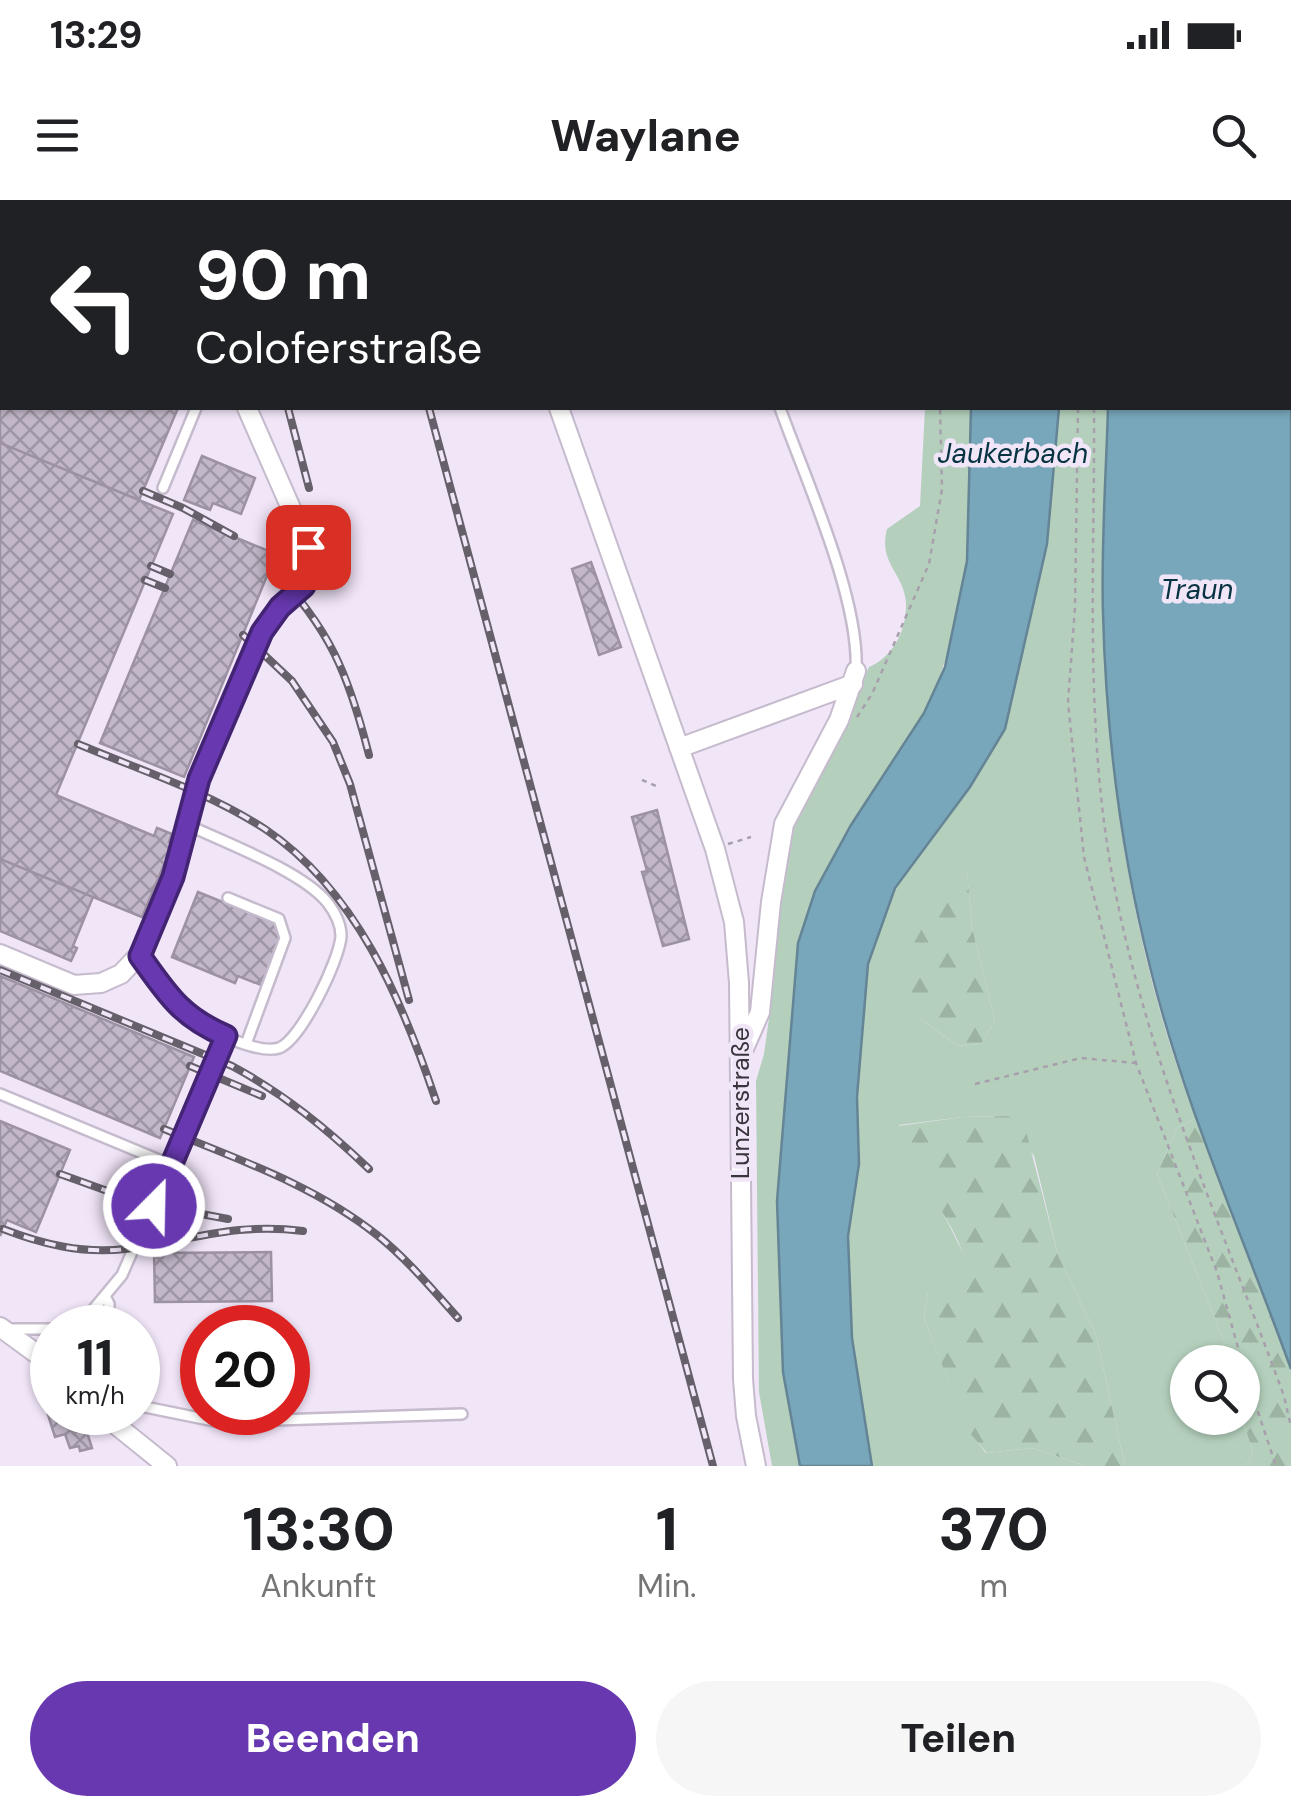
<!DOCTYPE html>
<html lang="de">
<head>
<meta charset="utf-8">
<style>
	:root { --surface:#fff; --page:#f6f6f6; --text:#202124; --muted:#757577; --accent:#6738af }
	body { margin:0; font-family:"DM Sans",sans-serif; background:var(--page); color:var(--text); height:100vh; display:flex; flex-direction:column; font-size:38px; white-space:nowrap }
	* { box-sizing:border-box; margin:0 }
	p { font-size:32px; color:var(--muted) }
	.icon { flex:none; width:55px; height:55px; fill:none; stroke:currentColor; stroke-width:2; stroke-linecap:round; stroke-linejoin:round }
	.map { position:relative; height:1266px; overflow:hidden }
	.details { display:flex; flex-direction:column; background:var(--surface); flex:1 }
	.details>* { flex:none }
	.top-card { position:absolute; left:0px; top:0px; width:1292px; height:210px; box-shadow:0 2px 8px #0004; background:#202124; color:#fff; overflow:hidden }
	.buttons { position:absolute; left:1170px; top:1145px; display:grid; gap:20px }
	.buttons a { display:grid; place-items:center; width:90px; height:90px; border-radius:50%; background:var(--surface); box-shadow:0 2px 8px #0004; font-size:50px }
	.speed { position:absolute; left:30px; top:1105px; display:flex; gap:20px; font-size:50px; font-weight:700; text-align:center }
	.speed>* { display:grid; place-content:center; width:130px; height:130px; border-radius:50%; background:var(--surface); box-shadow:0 2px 8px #0004; line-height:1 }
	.speed small { font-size:25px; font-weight:400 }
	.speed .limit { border:15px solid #d22; background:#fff; color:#111 }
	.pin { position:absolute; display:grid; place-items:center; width:85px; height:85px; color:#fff; margin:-42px; border-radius:20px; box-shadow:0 5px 15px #0006 }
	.me { position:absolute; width:110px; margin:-55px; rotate:23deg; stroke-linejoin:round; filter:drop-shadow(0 0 8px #0008) }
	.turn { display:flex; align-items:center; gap:35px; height:210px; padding:0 30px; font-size:45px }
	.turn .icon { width:130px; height:130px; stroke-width:2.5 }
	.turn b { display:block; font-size:70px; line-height:85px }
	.eta { display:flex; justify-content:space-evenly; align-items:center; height:170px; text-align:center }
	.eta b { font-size:60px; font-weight:800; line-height:70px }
	.primary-button { display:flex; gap:20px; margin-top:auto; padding:20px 30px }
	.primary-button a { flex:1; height:115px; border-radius:60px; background:var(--accent); color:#fff; font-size:40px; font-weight:800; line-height:115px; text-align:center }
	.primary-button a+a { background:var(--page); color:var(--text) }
	.status { display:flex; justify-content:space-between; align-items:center; height:70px; padding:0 50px; background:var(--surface); direction:ltr }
	.status svg { height:28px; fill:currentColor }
	header { display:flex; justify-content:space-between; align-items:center; height:130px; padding:0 30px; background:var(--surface); font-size:45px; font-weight:800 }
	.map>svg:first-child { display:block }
</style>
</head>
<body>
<div class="status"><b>13:29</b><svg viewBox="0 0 49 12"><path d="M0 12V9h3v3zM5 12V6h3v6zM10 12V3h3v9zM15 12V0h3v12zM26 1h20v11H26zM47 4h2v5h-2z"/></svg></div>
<header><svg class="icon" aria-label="menu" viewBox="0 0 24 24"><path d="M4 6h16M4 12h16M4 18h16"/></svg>Waylane<svg class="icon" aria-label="search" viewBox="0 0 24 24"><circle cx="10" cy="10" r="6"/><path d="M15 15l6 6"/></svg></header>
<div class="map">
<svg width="1291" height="1266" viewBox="0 0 1291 1266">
	<defs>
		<pattern id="forest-firs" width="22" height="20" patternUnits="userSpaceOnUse" patternTransform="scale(2.5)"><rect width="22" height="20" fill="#b4d0bc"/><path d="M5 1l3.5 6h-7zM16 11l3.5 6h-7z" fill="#9cb3a2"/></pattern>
		<pattern id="building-cross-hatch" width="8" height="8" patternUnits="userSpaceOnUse" patternTransform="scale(2.5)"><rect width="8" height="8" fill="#c3b8ca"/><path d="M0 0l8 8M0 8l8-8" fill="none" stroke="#9f96a5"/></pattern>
	</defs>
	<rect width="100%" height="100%" fill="#f1e5f8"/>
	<path fill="#b4d0bc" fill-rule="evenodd" d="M925 208H971C973 307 971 417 926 508 906 549 875 585 852 624 828 662 812 700 798 743L783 1172 800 1266H772L759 1192 756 881 764 854 772 797 767 795 783 665 795 619 841 532 869 467C893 457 907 430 906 403 904 373 878 364 887 329L920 306Z
		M1059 208H1108C1106 276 1101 344 1103 412 1107 582 1134 760 1196 918L1177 928 1157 974 1225 1144 1227 1162H1188V1218H1242L1253 1253 1246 1266H1125L1096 1135 1058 1055 1034 956 1008 916 963 917 899 925 966 1059 970 1081 965 1092H928L924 1118 967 1229 986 1253 1032 1248 1086 1266H872L852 1138 848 1036 859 964 857 897 868 764 895 688 970 587ZM967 672 972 727 995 821 981 844 958 846 922 820Z"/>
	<path fill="url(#forest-firs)" d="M967 670 972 727 995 821 981 844 958 846 922 820 910 789 911 748 931 713Z
		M1008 916 1025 927 1058 1055 1096 1135 1125 1266H1086L1032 1248 987 1253 967 1230 924 1118 928 1092 949 1086 965 1092C982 1058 924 989 909 956 905 946 902 936 898 926L963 917Z
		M1196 918 1291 1169V1266H1246L1253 1253 1242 1218V1162H1227L1225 1144 1157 974 1177 928Z"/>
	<path fill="#78a7bb" stroke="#658495" stroke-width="2.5" d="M1092 0H1291V1169C1243 1036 1184 905 1150 767 1121 652 1106 531 1103 413 1101 345 1106 276 1108 208H1290V2Z
		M971 208H1059L1047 344 1005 529 970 587 895 688 868 764 857 897 859 964 848 1036 852 1138 872 1266H800L783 1172 777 1001 798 743 815 691 851 625 924 513 945 467 967 361Z"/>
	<path fill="url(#building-cross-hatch)" stroke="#9d92a3" stroke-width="2.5" d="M0 114 2 208H178L139 300 0 243Z
		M0 243 173 314 56 595 154 636 157 628 172 634 169 642 173 643 142 717 0 659Z
		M202 256 255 278 241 314 213 303 210 310 184 300Z
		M193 320 276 354 184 577 100 543Z
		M591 362 621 447 599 455 572 369Z
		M657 610 689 739 663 746 642 672 647 671 632 617Z
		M0 659 93 697 73 746 77 748 71 761 0 731Z
		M198 692 274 723 280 739 261 785 238 776 235 783 172 757Z
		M0 776 194 857 160 938 0 871Z
		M0 921 70 950 36 1032 7 1020 0 1036Z
		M271 1052 272 1101 155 1102 154 1053Z
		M60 1212 62 1220 72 1217 76 1232 86 1229 92 1248 80 1251 79 1246 70 1248 65 1234 55 1237 48 1215Z"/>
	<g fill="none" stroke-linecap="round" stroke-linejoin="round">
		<g stroke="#c6bbcd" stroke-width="14">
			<path id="service" d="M132 0 135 2
				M705 0V2
				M780 208C805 278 860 398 856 471
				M163 288 196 208
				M228 698 279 719 285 738 246 844
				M139 756C152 773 164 796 181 811 197 826 257 855 279 848 301 840 340 759 341 736 341 724 334 711 327 702 300 670 225 643 186 624
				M0 894 171 965
				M106 1098 109 1104 108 1128
				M63 1128 92 1111 122 1075 226 836
				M5 1129H52
				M138 1201 145 1207 219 1222 462 1214"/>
		</g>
		<g stroke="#c6bbcd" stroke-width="22">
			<path id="minor" d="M485 0 486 2
				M0 28 2 29
				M559 208 715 649 734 722 739 783 743 1179 746 1216 756 1266
				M679 548 853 484
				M0 754 74 785 101 783 121 774 139 755 173 677 199 579 251 456 269 420 304 386 310 374 308 347 247 208
				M742 853 760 812 771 702 784 624 839 520 856 471
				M0 1127 52 1165
				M100 1212 167 1266"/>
		</g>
		<path stroke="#a89fad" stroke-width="2.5" stroke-dasharray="5 5" stroke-linecap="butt" d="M934 0V2
			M1067 0 1068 2
			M1084 0 1085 2
			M1078 208 1075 407 1068 502 1084 657 1136 863 1217 1072 1242 1162
			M1094 208C1095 372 1083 537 1117 700 1152 872 1224 1032 1284 1196L1291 1227
			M857 517 872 494 929 364 942 289 940 208
			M642 580 656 586
			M728 644 751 637
			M975 884 1081 858 1135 863
			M1242 1164 1276 1266"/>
		<use href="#service" stroke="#fff" stroke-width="9"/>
		<use href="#minor" stroke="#fff" stroke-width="18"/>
		<g stroke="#66606a" stroke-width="8">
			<path id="rail" d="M172 0 173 2
				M201 0 202 2
				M356 0 357 2
				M288 208 309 288
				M429 208 713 1266
				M143 291 183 308 234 336
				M151 366 170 374
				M271 367C330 429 348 473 369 555
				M145 380 165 388
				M243 435 292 481 333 542 350 584 409 800
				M78 544C140 570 208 592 265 629 356 690 402 800 436 901
				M0 770 232 866C284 894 326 928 369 969
				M190 866 262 896
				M164 929C237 959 314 985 377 1035 407 1059 432 1089 458 1118
				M60 974 138 1002 228 1019
				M3 1029C42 1044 82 1054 125 1049 190 1041 235 1022 303 1031"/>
		</g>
		<use href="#rail" stroke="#f1e5f8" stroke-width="4" stroke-dasharray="11" stroke-linecap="butt"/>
	</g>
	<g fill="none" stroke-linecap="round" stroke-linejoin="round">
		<g stroke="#432472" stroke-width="25">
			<path id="route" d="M154 1006 226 836C181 817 167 794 140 756L173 677 199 579 262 432 280 407 304 386 310 374 308 347"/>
		</g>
		<use href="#route" stroke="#6738af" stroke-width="18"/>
	</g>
	<g text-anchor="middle" stroke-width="9" stroke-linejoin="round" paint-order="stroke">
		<g font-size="25" fill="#38343b" stroke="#f1e5f8">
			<text transform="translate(740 903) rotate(-90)" y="9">Lunzerstraße</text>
		</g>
		<g font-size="28" font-style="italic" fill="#063342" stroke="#f1e5f8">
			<text x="1013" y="263">Jaukerbach</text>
			<text x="1197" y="399">Traun</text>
		</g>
	</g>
</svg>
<div class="buttons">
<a><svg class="icon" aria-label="search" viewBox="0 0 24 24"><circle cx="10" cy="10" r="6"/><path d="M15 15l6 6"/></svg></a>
</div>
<div class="speed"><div>11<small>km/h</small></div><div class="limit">20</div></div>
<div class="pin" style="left:308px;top:347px;background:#d93025"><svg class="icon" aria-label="arrive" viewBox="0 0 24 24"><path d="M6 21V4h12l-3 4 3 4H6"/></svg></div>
<svg class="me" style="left:154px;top:1006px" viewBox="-20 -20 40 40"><circle r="17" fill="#6738af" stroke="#fff" stroke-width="3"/><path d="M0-11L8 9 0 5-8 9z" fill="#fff"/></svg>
<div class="top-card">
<div class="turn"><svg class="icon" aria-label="left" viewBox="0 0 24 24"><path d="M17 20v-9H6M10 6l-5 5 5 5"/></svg><div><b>90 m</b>Coloferstraße</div></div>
</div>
</div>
<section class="details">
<div class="eta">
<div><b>13:30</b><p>Ankunft</p></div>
<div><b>1</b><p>Min.</p></div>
<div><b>370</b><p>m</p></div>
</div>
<div class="primary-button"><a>Beenden</a><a>Teilen</a></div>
</section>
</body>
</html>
